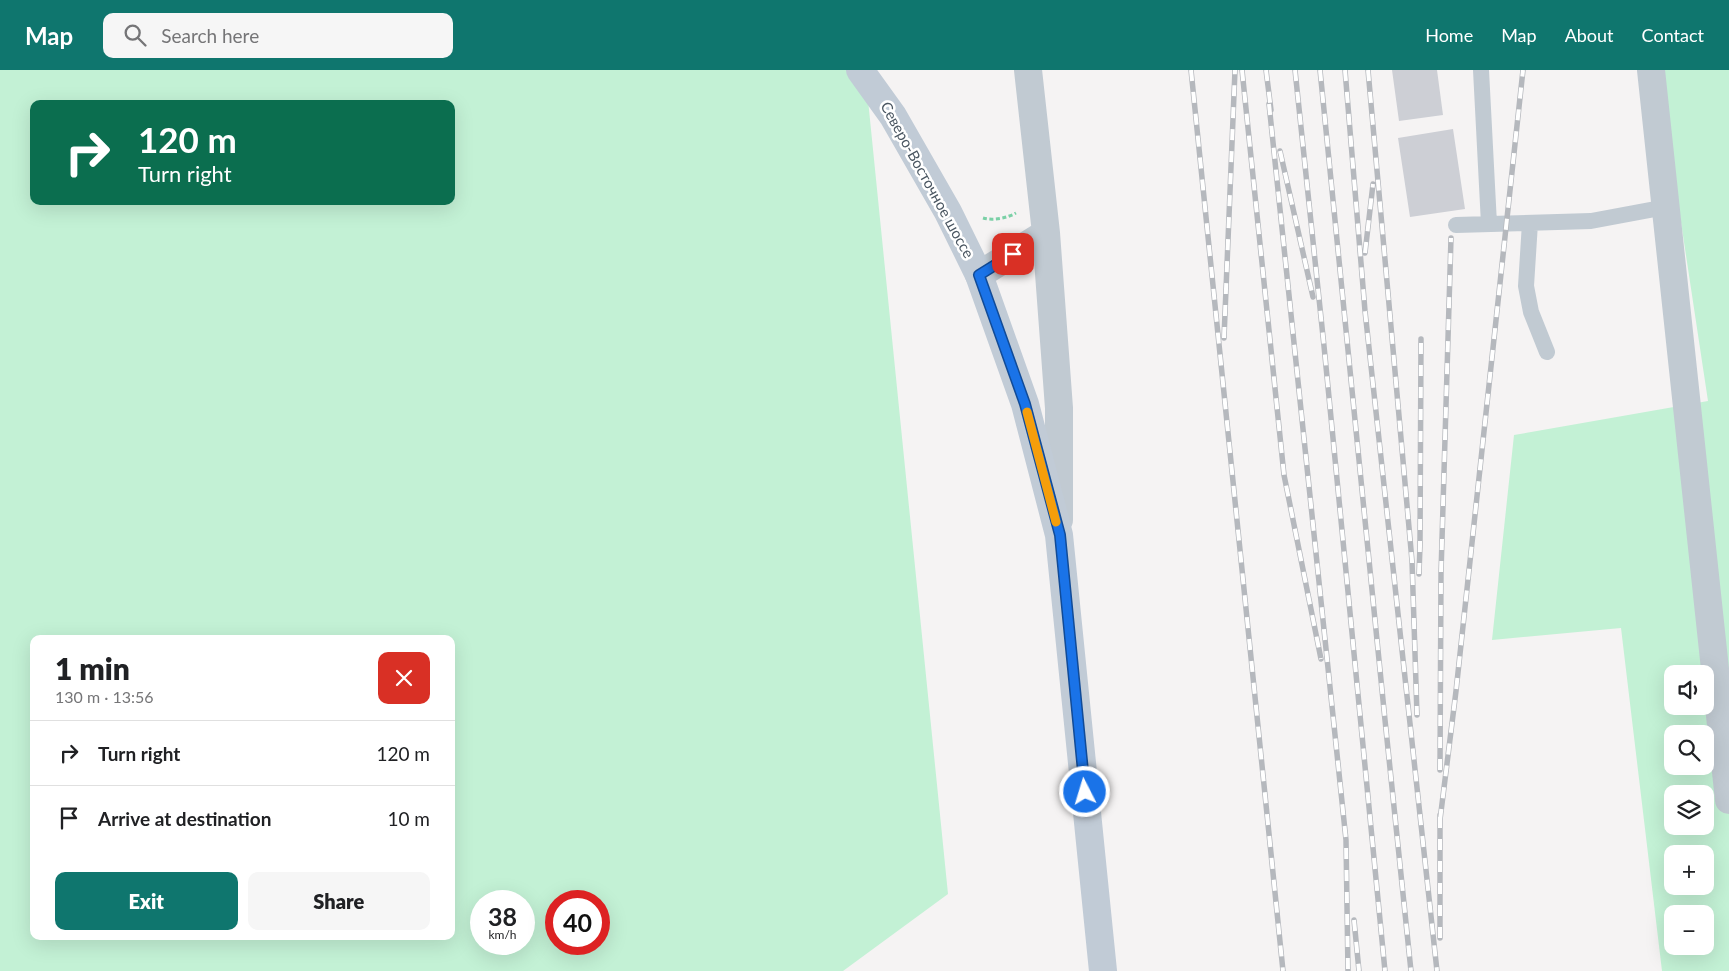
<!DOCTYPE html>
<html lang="en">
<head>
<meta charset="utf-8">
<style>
	:root { --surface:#fff; --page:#f6f6f6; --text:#202124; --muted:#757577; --line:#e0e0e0; --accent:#0f766e }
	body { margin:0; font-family:Lato,sans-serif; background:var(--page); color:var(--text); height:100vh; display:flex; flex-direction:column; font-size:19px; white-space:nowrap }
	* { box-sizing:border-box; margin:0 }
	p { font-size:16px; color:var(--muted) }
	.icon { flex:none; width:28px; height:28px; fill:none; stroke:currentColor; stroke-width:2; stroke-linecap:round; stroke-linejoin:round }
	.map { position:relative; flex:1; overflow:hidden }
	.details { position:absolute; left:30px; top:565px; width:425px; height:305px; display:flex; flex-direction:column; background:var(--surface); border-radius:10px; box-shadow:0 5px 20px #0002 }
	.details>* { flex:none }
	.banner { position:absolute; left:30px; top:30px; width:425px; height:105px; border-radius:10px; box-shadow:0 5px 20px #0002; background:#0b6e4f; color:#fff; overflow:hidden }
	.controls { position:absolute; left:1664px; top:595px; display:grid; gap:10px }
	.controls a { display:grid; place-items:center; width:50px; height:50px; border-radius:10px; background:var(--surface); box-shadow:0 5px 20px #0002; font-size:25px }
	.speed { position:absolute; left:470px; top:820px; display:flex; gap:10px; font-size:25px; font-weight:700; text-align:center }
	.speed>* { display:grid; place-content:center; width:65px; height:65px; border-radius:50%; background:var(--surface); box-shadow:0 5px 20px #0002; line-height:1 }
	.speed small { font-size:12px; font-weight:400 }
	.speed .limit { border:8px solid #d22; background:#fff; color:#111 }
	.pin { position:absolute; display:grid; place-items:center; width:42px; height:42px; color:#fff; margin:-21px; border-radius:10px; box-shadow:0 2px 8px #0006 }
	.me { position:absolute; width:55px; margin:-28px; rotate:355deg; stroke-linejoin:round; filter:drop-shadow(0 0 4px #0008) }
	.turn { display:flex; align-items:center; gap:18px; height:105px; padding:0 25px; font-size:22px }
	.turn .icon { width:65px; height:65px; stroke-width:2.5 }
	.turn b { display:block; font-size:35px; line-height:42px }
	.round { display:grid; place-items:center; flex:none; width:52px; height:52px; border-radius:10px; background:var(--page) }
	.head { display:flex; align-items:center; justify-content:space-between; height:85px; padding:0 25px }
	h1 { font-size:30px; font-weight:800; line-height:38px }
	.action { display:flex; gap:10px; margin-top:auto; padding:10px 25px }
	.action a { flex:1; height:58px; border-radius:10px; background:var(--accent); color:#fff; font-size:20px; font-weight:800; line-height:58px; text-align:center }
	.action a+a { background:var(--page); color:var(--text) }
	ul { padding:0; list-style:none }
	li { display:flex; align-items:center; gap:15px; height:65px; padding:0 25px; border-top:1px solid var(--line) }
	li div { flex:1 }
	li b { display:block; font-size:19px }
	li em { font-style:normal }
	header { display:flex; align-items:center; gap:30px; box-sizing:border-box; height:70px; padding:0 25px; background:var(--accent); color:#fff }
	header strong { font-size:24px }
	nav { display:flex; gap:28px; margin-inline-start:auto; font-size:18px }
	.search { width:350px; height:45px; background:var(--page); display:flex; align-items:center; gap:12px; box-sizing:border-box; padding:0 18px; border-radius:10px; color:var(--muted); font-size:19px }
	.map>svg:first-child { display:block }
</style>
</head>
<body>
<header>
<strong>Map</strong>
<div class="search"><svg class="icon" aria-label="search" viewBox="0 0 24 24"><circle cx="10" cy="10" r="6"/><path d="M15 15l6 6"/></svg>Search here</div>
<nav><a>Home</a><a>Map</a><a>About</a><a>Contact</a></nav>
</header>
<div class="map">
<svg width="1729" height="901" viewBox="0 0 1729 901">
	<rect width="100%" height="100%" fill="#f5f3f3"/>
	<path fill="#c3f1d5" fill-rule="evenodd" d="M0 0H865L948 824 843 901H0ZM34 34H451V131H34ZM34 569H451V866H34ZM481 831H524V874H481ZM556 831H599V874H556Z
		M1658 0H1729V901H1662L1621 558 1492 570 1514 365 1708 331ZM1672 604H1705V636H1672ZM1672 664H1705V696H1672ZM1672 724H1705V756H1672ZM1672 784H1705V816H1672ZM1672 844H1705V876H1672Z"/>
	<path fill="#cdcfd5" d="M1392 0H1437L1443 45 1399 51Z
		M1453 59 1465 139 1410 147 1398 68Z"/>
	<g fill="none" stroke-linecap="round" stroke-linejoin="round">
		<path stroke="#7ad0a6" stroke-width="3" stroke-dasharray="4 2.5" stroke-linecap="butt" d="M983 148C993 151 1007 148 1016 143"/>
		<path stroke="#c1cad2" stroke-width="16" d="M1481 0 1489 154
			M1530 153 1526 216 1531 242 1547 282
			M1456 155 1591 151 1666 137"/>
		<path stroke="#c1cad2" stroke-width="28" d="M1028 0 1046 163 1059 338V450
			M1651 0 1729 730
			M979 205 1046 163"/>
		<path stroke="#c1cbd6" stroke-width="28" d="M860 0 893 46 948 142 979 205 1025 334 1059 465 1103 901"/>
		<g stroke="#b5b8bd" stroke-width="5.5">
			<path id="rail" d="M1191 0 1283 901
				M1242 0 1284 405 1321 589
				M1266 0 1271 40
				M1295 0 1324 276 1385 901
				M1320 0 1385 650 1411 901
				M1345 0 1365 241 1437 901
				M1368 0 1412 491 1417 645
				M1269 34 1346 770 1348 901
				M1280 81 1313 227
				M1365 183 1373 114
				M1224 268 1235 0
				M1419 504 1420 476 1421 269
				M1440 700 1441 503 1451 168
				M1440 750 1456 621 1523 0
				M1354 850 1359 901
				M1440 868V745"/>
		</g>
		<use href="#rail" stroke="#fff" stroke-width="4" stroke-dasharray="11" stroke-linecap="butt"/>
	</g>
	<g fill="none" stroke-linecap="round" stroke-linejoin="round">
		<g stroke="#114b97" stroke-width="12">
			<path id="route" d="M1013 184 979 205 1025 334 1060 465 1085 722"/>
		</g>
		<use href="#route" stroke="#1a73e8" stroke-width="9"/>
		<path stroke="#f59e0b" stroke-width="9" d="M1027 342 1056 452"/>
	</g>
	<g text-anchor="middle" stroke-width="5" stroke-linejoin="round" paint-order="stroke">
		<g font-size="15" fill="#4a5661" stroke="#fff">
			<text transform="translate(927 110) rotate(61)" y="5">Северо-Восточное шоссе</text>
		</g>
	</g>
</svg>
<div class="controls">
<a><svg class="icon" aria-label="sound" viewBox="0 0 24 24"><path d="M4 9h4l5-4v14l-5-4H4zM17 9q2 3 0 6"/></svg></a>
<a><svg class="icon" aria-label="search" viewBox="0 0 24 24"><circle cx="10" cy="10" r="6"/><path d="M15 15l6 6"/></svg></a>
<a><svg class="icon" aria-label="layers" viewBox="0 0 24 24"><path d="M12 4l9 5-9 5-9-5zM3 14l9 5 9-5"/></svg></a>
<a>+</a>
<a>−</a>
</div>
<div class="speed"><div>38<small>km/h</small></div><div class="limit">40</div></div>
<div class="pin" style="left:1013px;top:184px;background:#d93025"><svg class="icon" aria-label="arrive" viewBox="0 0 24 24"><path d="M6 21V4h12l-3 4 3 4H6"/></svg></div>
<svg class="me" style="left:1085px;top:722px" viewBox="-20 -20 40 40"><circle r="17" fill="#1a73e8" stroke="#fff" stroke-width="3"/><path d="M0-11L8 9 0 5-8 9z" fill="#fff"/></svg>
<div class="banner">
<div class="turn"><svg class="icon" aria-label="right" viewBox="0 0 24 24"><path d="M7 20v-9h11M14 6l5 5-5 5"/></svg><div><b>120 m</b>Turn right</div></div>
</div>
<section class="details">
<div class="head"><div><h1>1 min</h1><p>130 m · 13:56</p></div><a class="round" style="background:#d93025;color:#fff"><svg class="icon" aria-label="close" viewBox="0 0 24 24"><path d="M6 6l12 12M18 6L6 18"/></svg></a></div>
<ul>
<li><svg class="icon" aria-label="right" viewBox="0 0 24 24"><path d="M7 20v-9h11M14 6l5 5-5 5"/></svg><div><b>Turn right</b></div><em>120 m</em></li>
<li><svg class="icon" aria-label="arrive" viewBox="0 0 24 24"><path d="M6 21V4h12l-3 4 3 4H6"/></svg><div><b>Arrive at destination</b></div><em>10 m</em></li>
</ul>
<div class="action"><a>Exit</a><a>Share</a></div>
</section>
</div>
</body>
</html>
